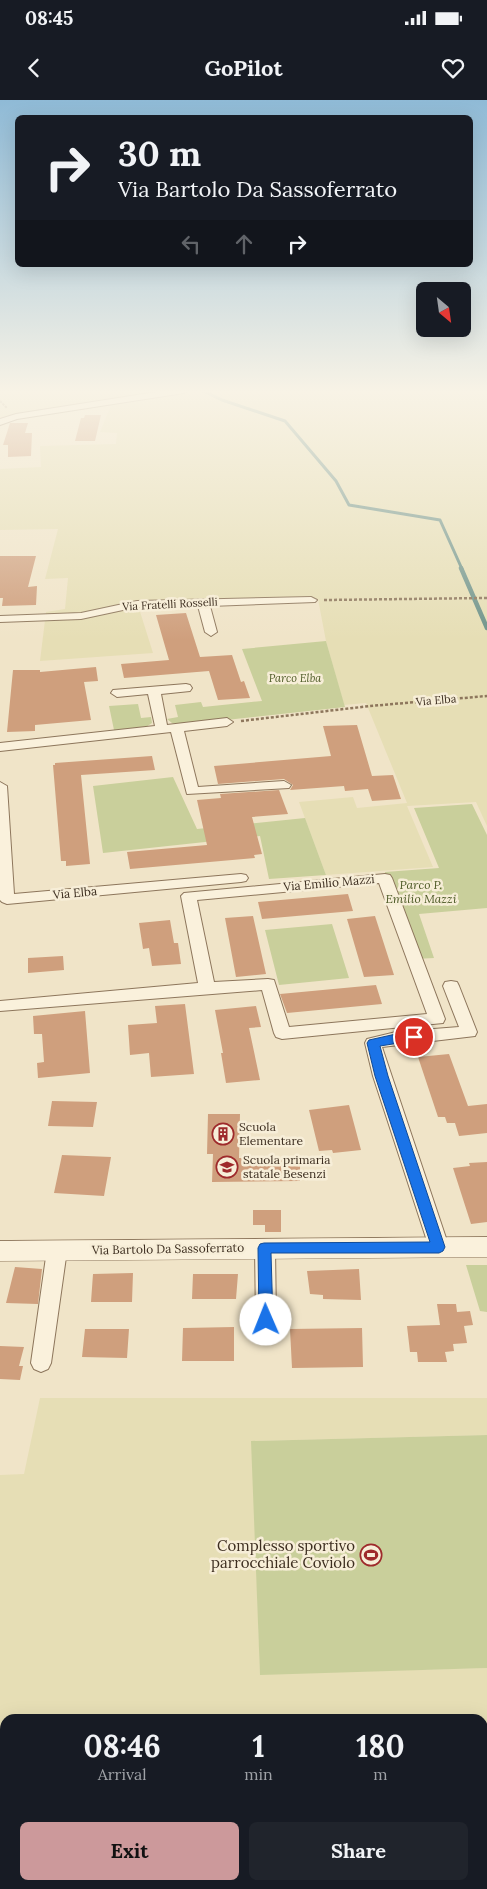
<!DOCTYPE html>
<html lang="en">
<head>
<meta charset="utf-8">
<style>
	:root { --surface:#171b24; --page:#20242c; --text:#f1f3f6; --muted:#9ea1a6; --accent:#cc999b }
	body { margin:0; font-family:Lora,serif; background:var(--page); color:var(--text); height:100vh; display:flex; flex-direction:column; font-size:19px; white-space:nowrap }
	* { box-sizing:border-box; margin:0 }
	p { font-size:16px; color:var(--muted) }
	.icon { flex:none; width:28px; height:28px; fill:none; stroke:currentColor; stroke-width:2; stroke-linecap:round; stroke-linejoin:round }
	.map { position:relative; flex:1; overflow:hidden }
	.sheet { position:absolute; left:0px; top:1614px; width:488px; height:176px; display:flex; flex-direction:column; background:var(--surface); border-radius:15px 15px 0 0; box-shadow:0 5px 20px #0002 }
	.sheet>* { flex:none }
	.banner { position:absolute; left:15px; top:15px; width:458px; height:152px; border-radius:8px; box-shadow:0 5px 20px #0002; background:#171b24; color:var(--text); overflow:hidden }
	.needle { width:32px; rotate:151deg }
	.fabs { position:absolute; left:416px; top:182px; display:grid; gap:10px }
	.fabs a { display:grid; place-items:center; width:55px; height:55px; border-radius:8px; background:var(--surface); box-shadow:0 5px 20px #0002; font-size:25px }
	.pin { position:absolute; display:grid; place-items:center; width:42px; height:42px; color:#fff; margin:-21px; border:2px solid #fff; border-radius:50%; box-shadow:0 1px 5px #0007 }
	.me { position:absolute; width:55px; margin:-28px; rotate:359deg; stroke-linejoin:round; filter:drop-shadow(0 0 4px #0008) }
	.turn { display:flex; align-items:center; gap:18px; height:105px; padding:0 20px; font-size:22px }
	.turn .icon { width:65px; height:65px; stroke-width:2.5 }
	.turn b { display:block; font-size:35px; line-height:42px }
	.lanes { display:flex; align-items:center; height:48px; padding:0 20px; background:#0003; justify-content:center; gap:25px; direction:ltr }
	.lanes .off { opacity:.35 }
	.eta { display:flex; justify-content:space-evenly; align-items:center; height:85px; text-align:center }
	.eta b { font-size:30px; font-weight:700; line-height:35px }
	.action { display:flex; gap:10px; margin-top:auto; padding:10px 20px }
	.action a { flex:1; height:58px; border-radius:8px; background:var(--accent); color:#111; font-size:20px; font-weight:700; line-height:58px; text-align:center }
	.action a+a { background:var(--page); color:var(--text) }
	.status { display:flex; justify-content:space-between; align-items:center; height:35px; padding:0 25px; background:var(--surface); direction:ltr }
	.status svg { height:14px; fill:currentColor }
	header { display:flex; justify-content:space-between; align-items:center; height:65px; padding:0 20px; background:var(--surface); font-size:22px; font-weight:700 }
	.map>svg:first-child { display:block }
</style>
</head>
<body>
<div class="status"><b>08:45</b><svg viewBox="0 0 49 12"><path d="M0 12V9h3v3zM5 12V6h3v6zM10 12V3h3v9zM15 12V0h3v12zM26 1h20v11H26zM47 4h2v5h-2z"/></svg></div>
<header><svg class="icon" aria-label="back" viewBox="0 0 24 24"><path d="M15 5l-7 7 7 7"/></svg>GoPilot<svg class="icon" aria-label="heart" viewBox="0 0 24 24"><path d="M12 20l-8-8c-3-5 5-10 8-4 3-6 11-1 8 4z"/></svg></header>
<div class="map">
<svg width="487" height="1789" viewBox="0 0 487 1789">
	<rect width="100%" height="100%" fill="#f0e4c8"/>
	<path fill="#e6deb5" d="M0 290H170L19 313 0 319Z
		M198 290H487V726L476 702 407 706 433 767 326 775 299 702 353 697 357 708 407 703 366 603 344 605 326 541 318 499 137 502 153 553 40 561 46 512 65 509 68 478 45 479 58 429 0 430V369L41 367 40 346 116 344 117 333 100 332 111 305Z
		M40 1298H487V1335L252 1341 260 1574 487 1568V1690H483L482 1619H5V1731H0V1375L24 1374Z"/>
	<path fill="#c9cf9b" d="M326 541 345 607 180 625 172 623 167 619 178 617 175 605 201 602 203 607 262 601 242 549Z
		M138 604 141 618 151 617 152 623 146 627 114 630 109 606Z
		M173 677 197 729 305 718 326 775 269 779 260 736 103 753 93 686Z
		M472 704 487 735V808L419 814 434 858 415 859 385 778V772L439 768 414 708Z
		M332 824 349 878 279 885 265 830Z
		M466 1165H487V1212L480 1211Z
		M487 1335V1568L260 1575 251 1341Z"/>
	<path fill="#bfc49a" d="M483 1694H487V1789H0V1733H5V1785H482Z"/>
	<g fill="none" stroke-linecap="round" stroke-linejoin="round">
		<path stroke="#6f938a" stroke-width="3" d="M201 290 222 300 285 321 336 381 349 405 440 420 462 469"/>
		<path stroke="#6f938a" stroke-width="4.5" d="M461 468 487 528"/>
	</g>
	<path fill="#cf9f7d" d="M85 315H101L95 341H75L81 318H84Z
		M10 323H28L25 333H32L31 356 8 357V345H3Z
		M0 456H36L28 487 37 486 36 505 2 506 3 498H0Z
		M186 513 200 557 232 555 241 582 244 581 250 598 218 600 209 571 124 578 121 564 169 560 156 515Z
		M96 567 98 581 84 582 91 620 35 625V631L7 632 13 570H40V572Z
		M357 625 372 676 393 675 401 699 372 701 368 689 345 691 344 686 290 690 293 685 284 679 218 684 214 666 331 656 323 626Z
		M152 656 155 670 81 675 90 764 66 766V761H61L53 665H55V663Z
		M279 690 288 714 252 717 262 754 254 755 255 758 130 769 127 752 207 745 197 700 221 698 220 694Z
		M348 794 353 811 262 819 258 802Z
		M253 816 266 874 236 877 225 818Z
		M375 816 394 875 364 877 347 819Z
		M170 820 174 843H178L181 864 152 866 149 848 143 849 139 823Z
		M63 856 64 870 28 873V858Z
		M376 885 382 904 287 913 280 894Z
		M185 904 194 974 151 977 149 953 130 955 128 925 157 923 155 906Z
		M256 906 261 927 249 928 260 980 226 983 221 953H223L215 910Z
		M85 911 90 973 38 978 37 963 44 962 42 934H34L33 916Z
		M449 954 468 1006 487 1004V1033L459 1036 455 1023H447L445 1017H438L418 957Z
		M52 1001 97 1002 93 1027 48 1026Z
		M349 1005 361 1050 333 1053 332 1050 319 1051 309 1010Z
		M208 1014H240L239 1058 300 1059V1081L212 1082 213 1054H207Z
		M62 1055 111 1057 104 1096 54 1093Z
		M487 1062V1122L471 1124 453 1068 470 1066 469 1063Z
		M253 1110H281V1132H265V1125H253Z
		M15 1167 42 1169 38 1204 6 1203Z
		M359 1169 361 1200 323 1199V1195L310 1194 307 1171Z
		M133 1173 132 1202H91L93 1174Z
		M193 1174H238L236 1199H192Z
		M437 1204H456L457 1212 470 1211 473 1225 464 1226 467 1243 453 1244 454 1251 445 1252 447 1262H418L417 1252H410L407 1226 440 1225Z
		M234 1227V1261H182L183 1228Z
		M362 1228 363 1267 292 1268 290 1229Z
		M85 1229H129L127 1258 82 1257Z
		M0 1246 24 1247 19 1266H23L20 1280 0 1279Z"/>
	<g fill="none" stroke-linecap="round" stroke-linejoin="round">
		<g stroke="#8d765c" stroke-width="2">
			<path id="minor" d="M169 290H188L184 293 17 319 0 325V319L16 314Z
				M311 497 317 500 315 502 210 506 217 532 211 536 205 532 198 506 137 507 81 519 0 522V516L81 513 137 501Z
				M186 584 190 585 192 588 190 591 161 594 167 625 227 618 233 622 227 626 184 631 198 687 284 681 291 685 289 688 187 694 171 632 0 651V643L155 626 148 594 117 597 111 593 113 590Z
				M0 682 7 686 14 794 241 774 246 775 248 778 246 781 241 782 7 804 2 802 0 800Z
				M385 774 390 775 392 778 445 919 443 923 282 939 276 937 274 933 262 890 0 911V901L198 883 181 796 184 793ZM379 783 427 914 289 927 274 880 268 879 214 882 197 800Z
				M451 881 457 882 459 886 477 932 475 936 382 947 449 1147 446 1152 439 1155 432 1152 429 1147 373 976 365 943 367 939 396 932 459 927 443 886 445 882Z
				M265 1140 272 1143 275 1148 276 1220 273 1226 266 1228 259 1226 256 1220 255 1148 258 1143Z
				M57 1142 64 1145 67 1150 51 1263 48 1269 41 1272 34 1269 31 1263 47 1150 50 1145Z"/>
		</g>
		<g stroke="#8d765c" stroke-width="1">
			<path id="tertiary" d="M487 1137V1157L0 1161V1141Z"/>
		</g>
		<path stroke="#8d765c" stroke-width="2" stroke-dasharray="2.5 1" stroke-linecap="butt" d="M0 301 7 308"/>
		<path stroke="#8d765c" stroke-width="2.5" stroke-dasharray="3 2" stroke-linecap="butt" d="M324 500 487 498
			M241 621 370 606 487 596"/>
		<path stroke="#8d765c" stroke-width="5" stroke-dasharray="5.5 4" stroke-linecap="butt" d="M482 1685H487
			M0 1713H5"/>
		<use href="#minor" fill="#faf1dc" fill-rule="evenodd"/>
		<use href="#tertiary" fill="#faf1dc" fill-rule="evenodd"/>
	</g>
	<linearGradient id="sky" x2="0" y2="1"><stop stop-color="#8fbad6"/><stop offset="0.54" stop-color="#f8f3e6"/><stop offset="1" stop-color="#f8f3e6" stop-opacity="0"/></linearGradient>
	<rect width="487" height="540" fill="url(#sky)"/>
	<path fill="#1a73e8" stroke="#114b97" d="M414 933 418 934 420 937 418 940 380 946 388 976 445 1147 443 1151 439 1153H271L273 1220 271 1224 266 1226 261 1224 259 1220 258 1148 260 1144 264 1143 430 1142 375 976 367 943 369 940 396 934Z"/>
	<defs>
		<g id="building-ring" transform="scale(1.125)"><circle r="9.5" fill="#f7eed8" stroke="#9e2a2b" stroke-width="1.5"/><path d="M-4-6H4V6H1V3H-1V6H-4ZM-2.5-4.3h1.7v1.8h-1.7ZM.8-4.3h1.7v1.8H.8ZM-2.5-1h1.7V.8h-1.7ZM.8-1h1.7V.8H.8Z" fill="#9e2a2b"/></g>
		<g id="school-ring" transform="scale(1.125)"><circle r="9.5" fill="#f7eed8" stroke="#9e2a2b" stroke-width="1.5"/><path d="M0-5L7-2L0 1L-7-2ZM-4 1L0 2.5L4 1V4Q0 6-4 4Z" fill="#9e2a2b"/></g>
		<g id="stadium-ring" transform="scale(1.125)"><circle r="9.5" fill="#f7eed8" stroke="#9e2a2b" stroke-width="1.5"/><path d="M0-5a6.5 5 0 1 0 0 10a6.5 5 0 1 0 0-10ZM-3.5-1.8h7v3.6h-7Z" fill="#9e2a2b"/></g>
	</defs>
	<g fill-rule="evenodd">
		<use href="#building-ring" x="223" y="1034"/>
		<use href="#school-ring" x="227" y="1067"/>
		<use href="#stadium-ring" x="371" y="1455"/>
	</g>
	<g text-anchor="middle" stroke-width="5" stroke-linejoin="round" paint-order="stroke">
		<g font-size="11" fill="#3d2e20" stroke="#f7eed8">
			<text transform="translate(170 504) rotate(-3)" y="4">Via Fratelli Rosselli</text>
			<text transform="translate(436 600) rotate(-5)" y="4">Via Elba</text>
		</g>
		<g font-size="11" font-style="italic" fill="#4d5a26" stroke="#f7eed8">
			<text x="295" y="582">Parco Elba</text>
		</g>
		<g font-size="12" fill="#3d2e20" stroke="#f7eed8">
			<text transform="translate(329 783) rotate(-5)" y="4">Via Emilio Mazzi</text>
			<text transform="translate(75 793) rotate(-5)" y="4">Via Elba</text>
			<text transform="translate(168 1149) rotate(-1)" y="4">Via Bartolo Da Sassoferrato</text>
		</g>
		<g font-size="12" font-style="italic" fill="#4d5a26" stroke="#f7eed8">
			<text x="421" y="789">Parco P.<tspan x="421" dy="14">Emilio Mazzi</tspan></text>
		</g>
		<g font-size="12" fill="#3d2e20" stroke="#f7eed8" text-anchor="start">
			<text x="239" y="1031">Scuola<tspan x="239" dy="14">Elementare</tspan></text>
			<text x="243" y="1064">Scuola primaria<tspan x="243" dy="14">statale Besenzi</tspan></text>
		</g>
		<g font-size="15" fill="#3d2e20" stroke="#f7eed8" text-anchor="end">
			<text x="355" y="1451">Complesso sportivo<tspan x="355" dy="17">parrocchiale Coviolo</tspan></text>
		</g>
	</g>
</svg>
<div class="fabs">
<a><svg class="needle" viewBox="-14 -14 28 28"><path d="M0-13l5 13h-10z" fill="#e53935"/><path d="M0 13l5-13h-10z" fill="#9ea1a6"/></svg></a>
</div>
<div class="pin" style="left:414px;top:937px;background:#d93025"><svg class="icon" aria-label="arrive" viewBox="0 0 24 24"><path d="M6 21V4h12l-3 4 3 4H6"/></svg></div>
<svg class="me" style="left:266px;top:1220px" viewBox="-20 -20 40 40"><circle r="19" fill="#fff"/><path d="M0-13L10 11 0 6-10 11z" fill="#1a73e8"/></svg>
<div class="banner">
<div class="turn"><svg class="icon" aria-label="right" viewBox="0 0 24 24"><path d="M7 20v-9h11M14 6l5 5-5 5"/></svg><div><b>30 m</b>Via Bartolo Da Sassoferrato</div></div>
<div class="lanes"><svg class="icon off" aria-label="left" viewBox="0 0 24 24"><path d="M17 20v-9H6M10 6l-5 5 5 5"/></svg><svg class="icon off" aria-label="ahead" viewBox="0 0 24 24"><path d="M12 20V5M6 11l6-6 6 6"/></svg><svg class="icon" aria-label="right" viewBox="0 0 24 24"><path d="M7 20v-9h11M14 6l5 5-5 5"/></svg></div>
</div>
<section class="sheet">
<div class="eta">
<div><b>08:46</b><p>Arrival</p></div>
<div><b>1</b><p>min</p></div>
<div><b>180</b><p>m</p></div>
</div>
<div class="action"><a>Exit</a><a>Share</a></div>
</section>
</div>
</body>
</html>
